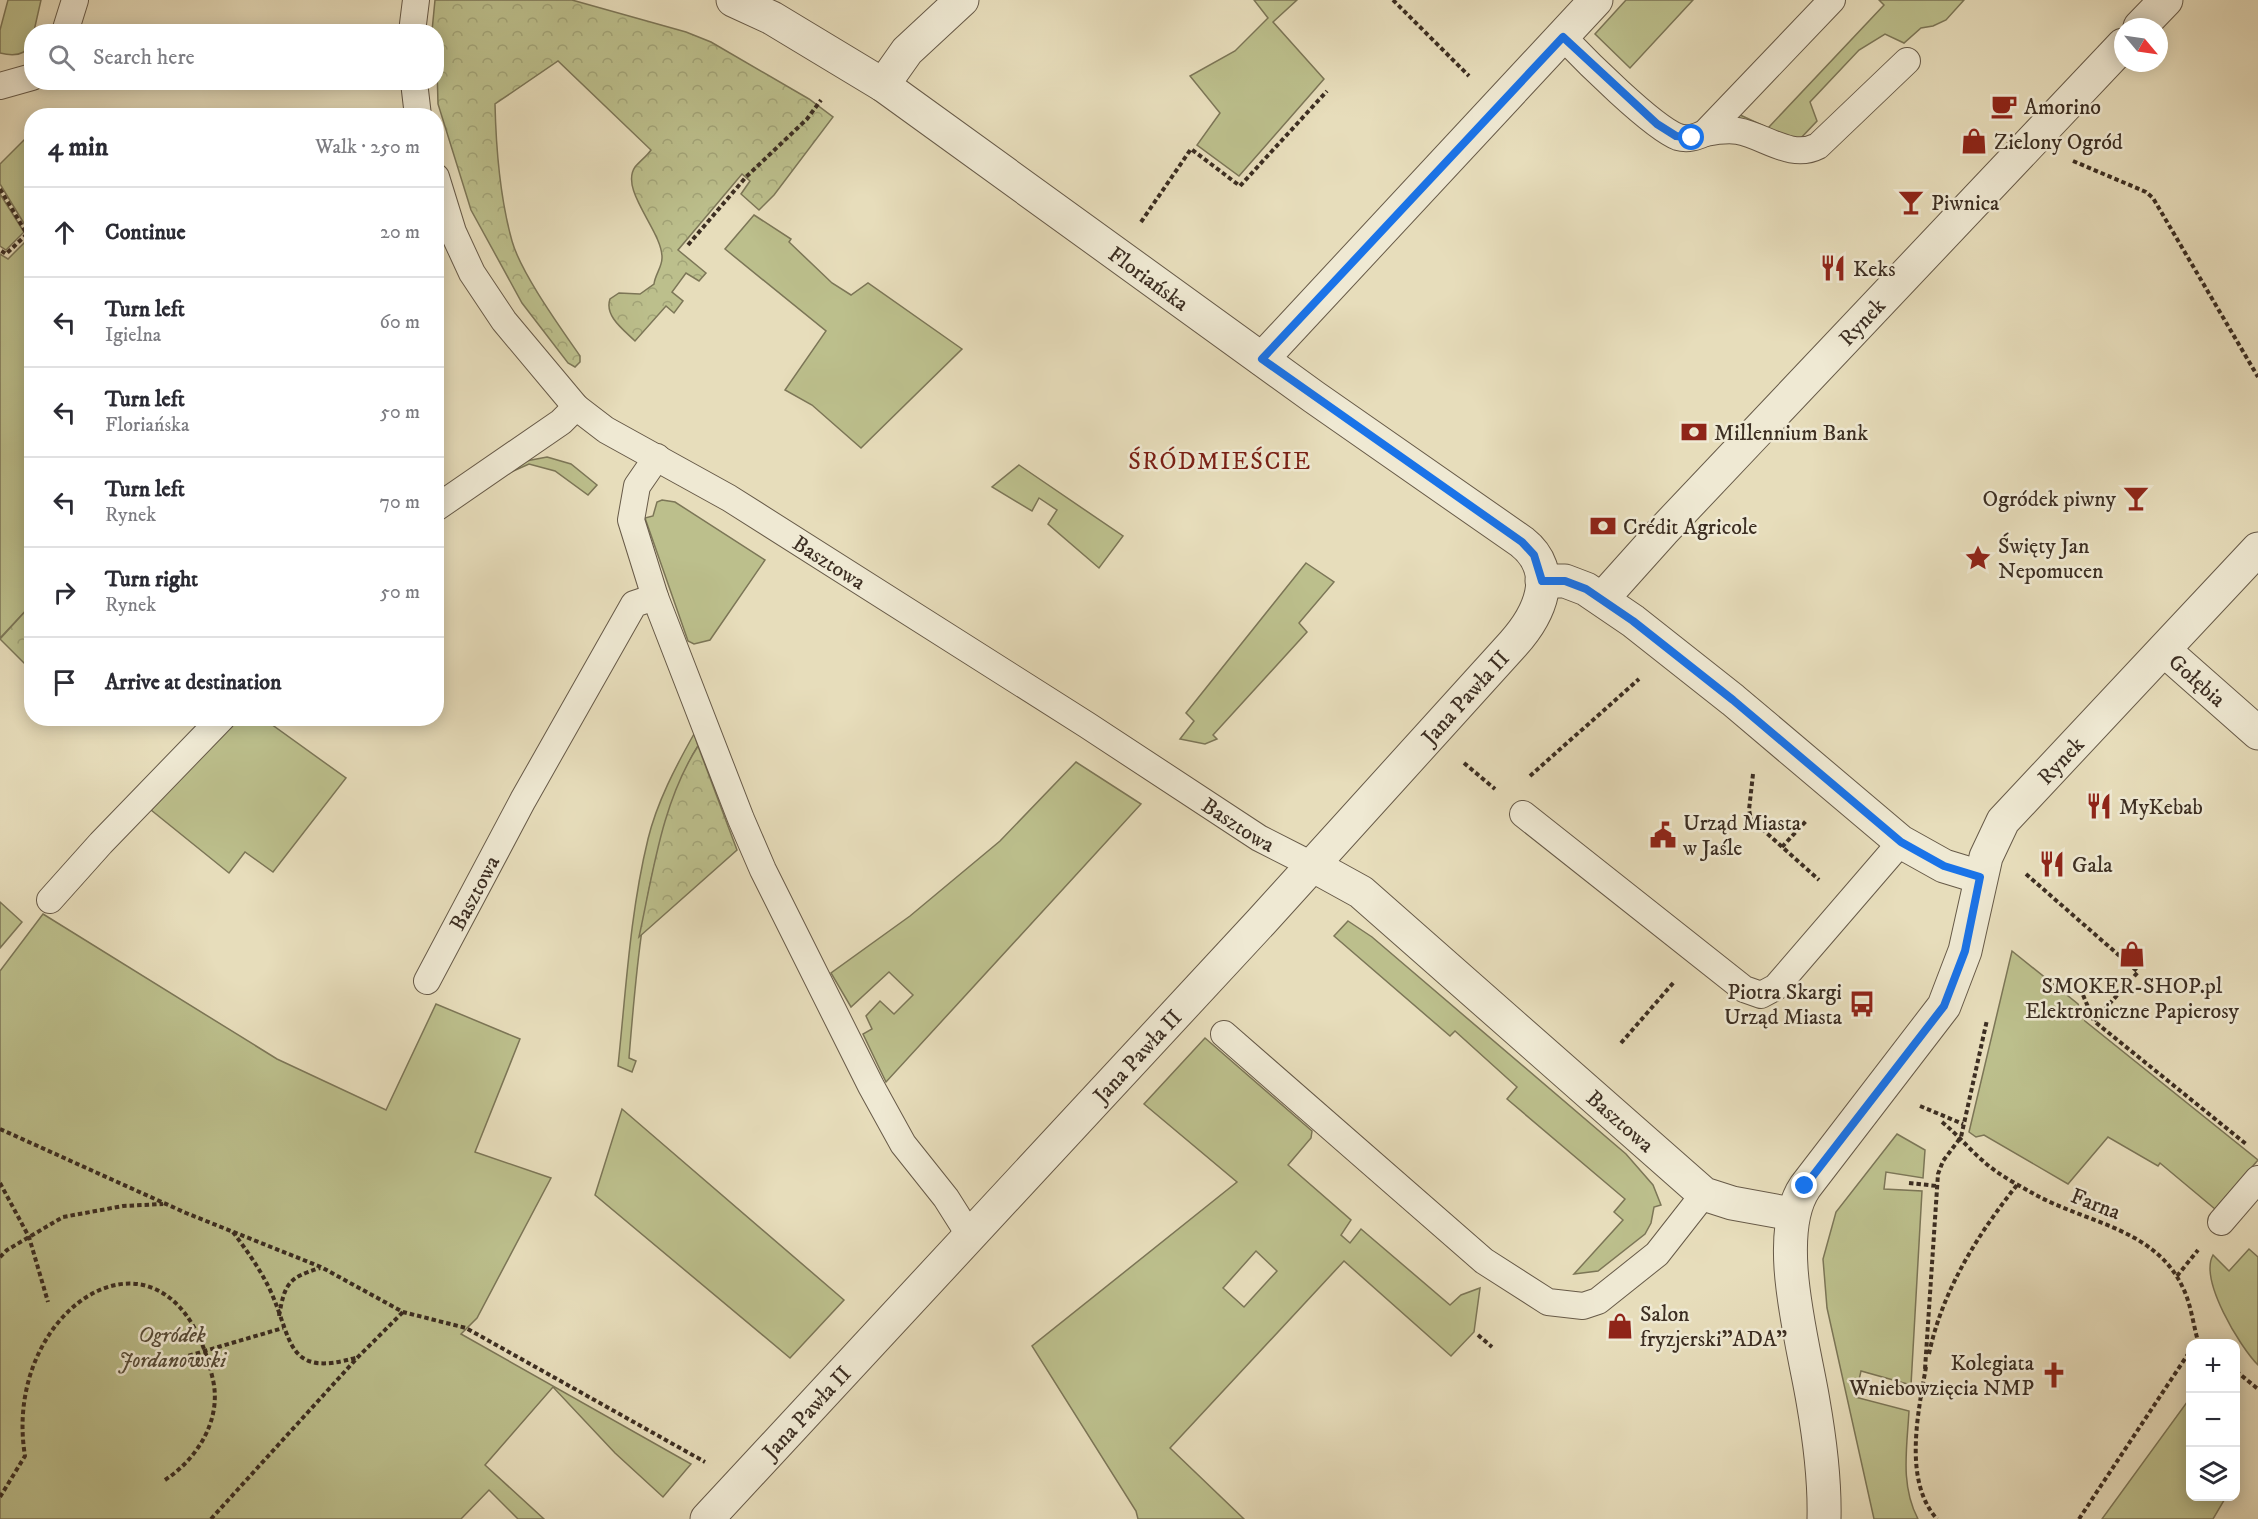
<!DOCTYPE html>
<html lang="en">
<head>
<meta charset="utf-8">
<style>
	:root { --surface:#fff; --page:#f2f2f3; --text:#2b2b33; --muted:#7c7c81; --line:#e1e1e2 }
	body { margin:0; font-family:"IM FELL DW Pica",serif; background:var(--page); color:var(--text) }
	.controls { position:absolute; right:18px; bottom:18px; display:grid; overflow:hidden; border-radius:12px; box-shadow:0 3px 15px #0003 }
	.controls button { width:54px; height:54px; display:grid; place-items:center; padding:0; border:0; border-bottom:2px solid var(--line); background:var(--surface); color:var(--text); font:30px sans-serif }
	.compass { position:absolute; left:2114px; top:18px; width:54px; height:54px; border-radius:50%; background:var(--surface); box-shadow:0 3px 15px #0003; rotate:119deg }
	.stop { position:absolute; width:18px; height:18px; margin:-14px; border:4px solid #1a73e8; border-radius:50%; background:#fff }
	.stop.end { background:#1a73e8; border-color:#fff; box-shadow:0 2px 6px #0008 }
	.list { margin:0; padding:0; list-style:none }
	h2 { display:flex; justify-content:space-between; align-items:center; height:78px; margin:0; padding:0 24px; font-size:26px }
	h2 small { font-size:20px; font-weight:400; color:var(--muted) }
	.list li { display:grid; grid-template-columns:39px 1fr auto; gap:18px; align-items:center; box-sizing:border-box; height:90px; padding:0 24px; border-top:2px solid var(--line) }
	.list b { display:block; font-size:22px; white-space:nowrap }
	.list p { margin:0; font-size:20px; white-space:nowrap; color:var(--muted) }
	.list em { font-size:20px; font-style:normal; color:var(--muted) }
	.icon { flex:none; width:33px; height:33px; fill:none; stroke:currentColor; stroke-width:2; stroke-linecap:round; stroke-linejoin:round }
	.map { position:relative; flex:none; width:2258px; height:1519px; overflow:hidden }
	.search { position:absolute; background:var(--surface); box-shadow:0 3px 15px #0003; left:24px; top:24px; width:420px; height:66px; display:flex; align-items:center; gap:15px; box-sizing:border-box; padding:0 21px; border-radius:24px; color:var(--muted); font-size:22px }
	.panel { position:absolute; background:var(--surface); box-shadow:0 3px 15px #0003; left:24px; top:108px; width:420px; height:618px; border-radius:24px }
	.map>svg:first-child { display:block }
	.green { fill:#bcbf8c; stroke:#7c7657; stroke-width:1.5; fill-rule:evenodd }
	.forest { fill:url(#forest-crowns); stroke:#7c7657; stroke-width:1.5 }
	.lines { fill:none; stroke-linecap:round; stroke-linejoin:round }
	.lane-casing { stroke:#675a48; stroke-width:28 }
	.street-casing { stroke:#675a48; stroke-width:35 }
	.path { stroke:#3c2e22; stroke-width:4; stroke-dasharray:4.5 3; stroke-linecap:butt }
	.lane { stroke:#efe9d3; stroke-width:26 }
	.street { stroke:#efe9d3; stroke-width:33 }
	.route { stroke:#1a73e8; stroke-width:8 }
	.labels { text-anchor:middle; stroke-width:5; stroke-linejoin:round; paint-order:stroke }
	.poi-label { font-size:22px; fill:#3c2e22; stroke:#efe9d3; text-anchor:start }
	.street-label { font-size:22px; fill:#3c2e22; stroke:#efe9d3 }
	.park-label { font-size:22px; font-style:italic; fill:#564b37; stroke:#efe9d3 }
	.neighbourhood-label { font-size:24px; letter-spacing:1.5px; fill:#7a1f14; stroke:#efe9d3 }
</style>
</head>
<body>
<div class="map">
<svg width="2258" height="1519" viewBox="0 0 2258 1519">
	<defs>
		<pattern id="forest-crowns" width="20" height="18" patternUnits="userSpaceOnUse" patternTransform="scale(1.5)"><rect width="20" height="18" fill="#bcbf8c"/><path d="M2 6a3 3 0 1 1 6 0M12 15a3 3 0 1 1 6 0" fill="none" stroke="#a2a478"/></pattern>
	</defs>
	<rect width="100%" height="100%" fill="#e7ddbb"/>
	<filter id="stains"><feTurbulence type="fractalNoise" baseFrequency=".00333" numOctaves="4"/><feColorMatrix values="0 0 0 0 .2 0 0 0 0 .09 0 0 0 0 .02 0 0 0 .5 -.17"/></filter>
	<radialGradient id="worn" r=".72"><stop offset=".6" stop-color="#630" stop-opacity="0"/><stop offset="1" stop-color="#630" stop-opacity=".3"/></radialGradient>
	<g class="green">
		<path d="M 8,0 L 41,0 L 34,31 L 32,32 C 32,53 19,58 0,53 L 0,30 Z"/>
		<path d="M 1254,0 L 1297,0 L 1273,22 L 1324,79 L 1239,176 L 1197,145 L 1220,113 L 1190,76 L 1235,51 L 1268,18 Z"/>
		<path d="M 1626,0 L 1693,0 L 1630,68 L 1595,34 Z"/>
		<path d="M 1879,0 L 1964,0 L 1946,20 L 1933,26 L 1921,28 L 1904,43 L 1885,34 L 1859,50 L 1810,102 L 1817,121 L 1798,141 L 1735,117 L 1738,114 L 1768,128 L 1884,5 Z"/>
		<path d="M 31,133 L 31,235 L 0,184 L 0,164 Z"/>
		<path d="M 0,194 L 24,232 L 6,250 L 0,246 Z"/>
		<path d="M 754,215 L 791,239 L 789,242 L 832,283 L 851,295 L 868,283 L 962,349 L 861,448 L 812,405 L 785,390 L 826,331 L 725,249 Z"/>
		<path d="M 31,236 L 31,325 L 27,330 L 32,334 L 31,605 L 0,638 L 0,254 L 8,259 Z"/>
		<path d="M 547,457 L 571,464 L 597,485 L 588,495 L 555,471 L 529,464 L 511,472 L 526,461 Z"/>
		<path d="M 1019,465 L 1123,536 L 1099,568 L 1048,524 L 1057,510 L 1039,498 L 1032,511 L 992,487 Z"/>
		<path d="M 662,500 L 675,502 L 765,560 L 710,640 L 694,644 L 688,641 L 645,518 L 653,516 L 657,502 Z"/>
		<path d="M 1306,563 L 1334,582 L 1299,623 L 1307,632 L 1213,735 L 1217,739 L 1205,744 L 1180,739 L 1194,721 L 1186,713 Z"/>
		<path d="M 237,719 L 264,719 L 346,778 L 273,872 L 245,852 L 229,873 L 151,810 Z"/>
		<path d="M 694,734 L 698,746 C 685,766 679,787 671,809 C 642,891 636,972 629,1058 L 636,1061 L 632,1072 L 618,1066 C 626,990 630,913 648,839 C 657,802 676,766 694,734 Z"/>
		<path d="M 1076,762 L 1141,804 L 886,1082 L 863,1034 L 872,1029 L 866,1016 L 880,1001 L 894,1014 L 913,995 L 889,972 L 851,1007 L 831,973 L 910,916 L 1000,841 Z"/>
		<path d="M 0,902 L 22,922 L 0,948 Z"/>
		<path d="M 43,914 L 277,1059 L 386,1110 L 436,1004 L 520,1039 L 475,1152 L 551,1178 L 477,1318 L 461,1334 L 691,1464 L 663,1497 L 615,1453 L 553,1387 L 485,1465 L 544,1519 L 518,1519 L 489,1490 L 461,1519 L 0,1519 L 0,971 Z"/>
		<path d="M 1348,921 L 1372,937 L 1626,1154 L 1653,1185 L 1661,1205 L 1654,1207 L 1651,1223 L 1645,1234 L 1598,1271 L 1574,1274 L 1623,1220 L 1614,1212 L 1625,1199 L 1507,1099 L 1517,1087 L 1455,1031 L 1450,1036 L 1334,936 Z"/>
		<path d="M 2012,951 L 2078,1004 L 2085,1021 L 2258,1160 L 2215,1209 L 2160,1163 L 2158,1166 L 2108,1137 L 2068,1184 L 1984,1135 L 1976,1137 L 1969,1132 Z"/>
		<path d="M 1205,1038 L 1312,1131 L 1311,1138 L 1288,1165 L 1351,1220 L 1341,1235 L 1350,1243 L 1361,1229 L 1450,1305 L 1461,1295 L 1480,1288 L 1474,1332 L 1451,1356 L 1344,1261 L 1170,1448 L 1244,1519 L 1138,1519 L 1136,1511 L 1032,1346 L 1237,1182 L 1144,1104 ZM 1256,1251 L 1277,1271 L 1244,1307 L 1223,1288 Z"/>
		<path d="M 622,1109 L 844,1300 L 790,1358 L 595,1195 Z"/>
		<path d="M 1897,1134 L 1925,1150 L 1923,1178 L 1886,1172 L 1884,1189 L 1922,1191 L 1911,1385 L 1861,1371 L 1855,1397 L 1909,1411 C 1907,1448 1900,1485 1918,1519 L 1874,1519 L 1827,1308 L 1823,1259 L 1836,1212 Z"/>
		<path d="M 2249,1249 L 2258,1257 L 2258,1365 C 2240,1347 2199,1280 2213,1255 L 2229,1271 Z"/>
		<path d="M 2190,1398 L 2190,1496 L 2226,1497 L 2213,1519 L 2102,1519 Z"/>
	</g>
	<g class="forest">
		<path d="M 435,0 L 572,0 L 686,32 L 711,42 L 809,99 L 833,117 L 774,195 L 759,210 L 741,194 L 750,181 L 742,174 L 678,250 L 706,273 L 699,281 L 686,273 L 672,292 L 683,301 L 674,313 L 666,306 L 635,341 C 624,330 604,316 610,299 L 619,293 L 640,294 L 654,284 C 655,275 662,267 662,258 C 663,232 619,190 635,167 C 640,161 647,156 651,150 L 558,61 L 495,104 C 496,149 500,198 512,241 C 521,273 560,327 580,356 L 580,362 L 575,367 L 568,363 L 522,303 L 471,210 L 438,104 L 436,32 L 432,31 Z"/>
		<path d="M 31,605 L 31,670 L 0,639 Z"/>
		<path d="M 698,746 L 737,850 L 639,937 C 653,873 662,802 698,746 Z"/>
	</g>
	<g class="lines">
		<g class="lane-casing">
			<g id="lane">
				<path d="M 65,32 L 75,0"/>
				<path d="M 412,32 L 416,0"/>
				<path d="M 1563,37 C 1585,60 1652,127 1678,137 C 1688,140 1696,137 1705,133 L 1832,0"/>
				<path d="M 414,82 L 418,116"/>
				<path d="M 0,86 L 32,77"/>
				<path d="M 1705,133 C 1716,131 1727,129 1738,131 C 1765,136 1791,160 1818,146 L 1907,61"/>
				<path id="s1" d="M 436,177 L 453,232 L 472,273 L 504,321 L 576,407 L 606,430 L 729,498 L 1087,725 L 1259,838 L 1312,865"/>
				<path d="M 657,457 L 637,486 L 631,520 L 655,597 L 741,819 L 763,870 L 871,1086 L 903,1144 L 946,1198 L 970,1236"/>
				<path d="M 436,508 L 561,422 L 576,407"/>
				<path d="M 1523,814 L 1744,989 L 1761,995 L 1776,987 L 1901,842"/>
				<path d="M 50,900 L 101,843 L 222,718"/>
				<path id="s2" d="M 427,981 L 523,800 L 634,604 L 655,597"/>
				<path d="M 1224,1034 L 1484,1261 L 1548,1302 L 1583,1306 L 1598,1301 L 1657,1254 L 1704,1194"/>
				<path d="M 2221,1222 L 2258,1179"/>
			</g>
		</g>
		<g class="street-casing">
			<g id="street">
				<path d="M 2140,27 L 2166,0"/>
				<path d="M 883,85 L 907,51 L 962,0"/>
				<path d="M 1262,359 L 1596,0"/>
				<path d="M 1542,581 L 1565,581 L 1586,589 L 1633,621 L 1733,700 L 1901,842 L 1944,866 L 1980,877"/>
				<path id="s3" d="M 1602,599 L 1663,531 L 2123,45"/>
				<path id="s4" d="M 2164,650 L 2258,733"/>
				<path id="s5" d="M 1312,865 L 1361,892 L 1704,1194 L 1732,1203 L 1792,1214"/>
				<path id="s6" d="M 707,1519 L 1261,922 L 1513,644 C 1539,615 1560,572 1522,542 L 1314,397 L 883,85 L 772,18 L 733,0"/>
				<path id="s7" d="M 1824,1519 C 1825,1479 1820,1441 1813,1401 C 1804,1345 1772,1236 1805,1187 L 1944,1006 L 1965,951 L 1986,857 L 2003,821 L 2258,549"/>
			</g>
		</g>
		<g class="path">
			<path d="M 1393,0 L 1469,76"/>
			<path d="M 2073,161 L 2146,192 L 2153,198 L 2258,377"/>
			<path d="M 0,189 L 27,234 L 6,254 L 0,250"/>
			<path d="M 1141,222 L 1191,149 L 1240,186 L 1327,91"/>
			<path d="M 688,245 L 746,177 L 807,119 L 821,100"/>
			<path d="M 1464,763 L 1495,789"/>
			<path d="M 1753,774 L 1749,810 L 1751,819 L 1819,880"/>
			<path d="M 1530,776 L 1639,679"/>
			<path d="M 1782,847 L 1807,820"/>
			<path d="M 2026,874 L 2138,972 L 2094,1021 L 2246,1144"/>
			<path d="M 2083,995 L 2094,1021"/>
			<path d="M 1621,1043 L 1674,982"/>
			<path d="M 1920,1106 L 1963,1124"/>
			<path d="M 1942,1122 C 1957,1134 1968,1148 1982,1160 C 1997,1174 2018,1185 2036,1195 C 2087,1223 2156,1229 2183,1288 C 2191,1304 2193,1324 2198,1341 L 2201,1344"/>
			<path d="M 0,1129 L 186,1213 L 321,1267 L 403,1312 L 466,1328 L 705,1462"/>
			<path d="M 0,1183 L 29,1237 L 48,1302"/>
			<path d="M 1909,1183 L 1937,1186"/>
			<path d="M 233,1232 C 247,1251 261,1270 271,1292 C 293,1341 286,1379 358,1357"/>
			<path d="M 0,1257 L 7,1250 L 63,1217 L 123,1206 L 163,1204"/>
			<path d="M 2177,1276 L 2198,1250"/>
			<path d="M 279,1316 C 285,1283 288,1278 320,1268"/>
			<path d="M 1478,1335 L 1492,1347"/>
			<path d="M 1929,1354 C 1942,1291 1978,1234 2017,1185"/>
			<path d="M 167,1362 L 283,1328"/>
			<path d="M 1926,1367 C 1918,1413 1903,1481 1937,1519"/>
			<path d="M 1925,1369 L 1938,1174 L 1943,1161 L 1961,1137 L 1987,1020"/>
			<path d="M 2236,1371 L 2258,1389"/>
			<path d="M 0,1497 L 25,1456 C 0,1304 173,1197 213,1380 C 222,1420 197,1459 165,1480"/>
			<path d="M 211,1519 L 358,1357 L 403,1312"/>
			<path d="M 2079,1519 L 2190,1351"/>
		</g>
		<use href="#lane" class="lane"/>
		<use href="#street" class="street"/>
	</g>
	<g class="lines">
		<path class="route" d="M 1692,138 L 1676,136 L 1657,124 L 1563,37 L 1262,359 L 1522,542 L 1534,555 L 1542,581 L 1565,581 L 1586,589 L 1633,621 L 1733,700 L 1901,842 L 1944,866 L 1980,877 L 1965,951 L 1944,1006 L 1805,1186"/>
	</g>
	<defs>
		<g id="cafe-bare" transform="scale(2.07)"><path d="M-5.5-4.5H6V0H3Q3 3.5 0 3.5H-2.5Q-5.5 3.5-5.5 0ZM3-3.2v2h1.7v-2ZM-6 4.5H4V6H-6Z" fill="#8f2418" stroke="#efe9d3" stroke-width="2.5" paint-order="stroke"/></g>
		<g id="shop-bare" transform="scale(2.07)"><path d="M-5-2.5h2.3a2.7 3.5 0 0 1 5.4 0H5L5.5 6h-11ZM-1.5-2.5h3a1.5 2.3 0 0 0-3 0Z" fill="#8f2418" stroke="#efe9d3" stroke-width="2.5" paint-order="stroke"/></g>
		<g id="bar-bare" transform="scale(2.07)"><path d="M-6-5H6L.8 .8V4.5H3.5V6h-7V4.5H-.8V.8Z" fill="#8f2418" stroke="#efe9d3" stroke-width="2.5" paint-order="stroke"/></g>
		<g id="restaurant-bare" transform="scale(2.07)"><path d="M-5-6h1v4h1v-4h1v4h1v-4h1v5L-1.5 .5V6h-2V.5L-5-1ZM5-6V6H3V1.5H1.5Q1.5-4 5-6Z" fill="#8f2418" stroke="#efe9d3" stroke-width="2.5" paint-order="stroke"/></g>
		<g id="bank-bare" transform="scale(2.07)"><path d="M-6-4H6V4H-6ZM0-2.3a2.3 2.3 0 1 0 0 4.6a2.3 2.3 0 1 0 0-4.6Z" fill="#8f2418" stroke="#efe9d3" stroke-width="2.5" paint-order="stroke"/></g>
		<g id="sight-bare" transform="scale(2.07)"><path d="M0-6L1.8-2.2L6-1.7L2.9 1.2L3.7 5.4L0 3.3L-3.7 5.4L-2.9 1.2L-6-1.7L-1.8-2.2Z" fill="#8f2418" stroke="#efe9d3" stroke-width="2.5" paint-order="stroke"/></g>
		<g id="civic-bare" transform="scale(2.07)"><path d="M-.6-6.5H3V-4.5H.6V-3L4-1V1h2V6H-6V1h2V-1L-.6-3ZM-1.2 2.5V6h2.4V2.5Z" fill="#8f2418" stroke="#efe9d3" stroke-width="2.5" paint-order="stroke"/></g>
		<g id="bus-bare" transform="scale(2.07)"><path d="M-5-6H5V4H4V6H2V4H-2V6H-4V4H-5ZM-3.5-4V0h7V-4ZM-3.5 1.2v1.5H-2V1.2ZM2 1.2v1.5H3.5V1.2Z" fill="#8f2418" stroke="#efe9d3" stroke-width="2.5" paint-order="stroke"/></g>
		<g id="church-bare" transform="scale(2.07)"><path d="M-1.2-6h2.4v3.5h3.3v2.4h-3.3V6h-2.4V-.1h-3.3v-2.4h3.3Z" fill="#8f2418" stroke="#efe9d3" stroke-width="2.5" paint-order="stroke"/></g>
	</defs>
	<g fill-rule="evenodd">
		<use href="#cafe-bare" x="2004" y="106"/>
		<use href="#shop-bare" x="1974" y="141"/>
		<use href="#bar-bare" x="1911" y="202"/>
		<use href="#restaurant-bare" x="1833" y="268"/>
		<use href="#bank-bare" x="1694" y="432"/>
		<use href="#bar-bare" x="2136" y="498"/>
		<use href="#bank-bare" x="1603" y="526"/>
		<use href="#sight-bare" x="1978" y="558"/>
		<use href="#restaurant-bare" x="2099" y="806"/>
		<use href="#civic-bare" x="1663" y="835"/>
		<use href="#restaurant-bare" x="2052" y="864"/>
		<use href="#shop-bare" x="2132" y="954"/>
		<use href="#bus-bare" x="1862" y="1004"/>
		<use href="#shop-bare" x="1620" y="1326"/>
		<use href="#church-bare" x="2054" y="1375"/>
	</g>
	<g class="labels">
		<g class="poi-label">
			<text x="2024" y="114">Amorino</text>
			<text x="1994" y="149">Zielony Ogród</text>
			<text x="1931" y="210">Piwnica</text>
			<text x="1853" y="276">Keks</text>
			<text x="1714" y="440">Millennium Bank</text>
			<text x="2116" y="506" text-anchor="end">Ogródek piwny</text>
			<text x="1623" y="534">Crédit Agricole</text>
			<text x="1998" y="553">Święty Jan<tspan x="1998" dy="25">Nepomucen</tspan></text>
			<text x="2119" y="814">MyKebab</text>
			<text x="1683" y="830">Urząd Miasta<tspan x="1683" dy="25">w Jaśle</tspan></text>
			<text x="2072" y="872">Gala</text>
			<text x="2132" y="993" text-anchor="middle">SMOKER-SHOP.pl<tspan x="2132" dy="25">Elektroniczne Papierosy</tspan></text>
			<text x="1842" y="999" text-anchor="end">Piotra Skargi<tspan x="1842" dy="25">Urząd Miasta</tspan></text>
			<text x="1640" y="1321">Salon<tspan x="1640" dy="25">fryzjerski"ADA"</tspan></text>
			<text x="2034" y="1370" text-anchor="end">Kolegiata<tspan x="2034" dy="25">Wniebowzięcia NMP</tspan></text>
		</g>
		<g class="street-label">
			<text transform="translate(1149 278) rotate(36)" y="8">Floriańska</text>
			<text dy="8" stroke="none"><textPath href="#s3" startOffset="380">Rynek</textPath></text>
			<text dy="8" stroke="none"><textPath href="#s1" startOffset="570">Basztowa</textPath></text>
			<text dy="8" stroke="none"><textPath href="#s4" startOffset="45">Gołębia</textPath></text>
			<text dy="8" stroke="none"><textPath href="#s6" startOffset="1118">Jana Pawła II</textPath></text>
			<text dy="8" stroke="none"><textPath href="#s7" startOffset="844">Rynek</textPath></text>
			<text dy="8" stroke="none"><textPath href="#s1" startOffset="1056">Basztowa</textPath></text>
			<text dy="8" stroke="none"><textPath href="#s2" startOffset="100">Basztowa</textPath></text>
			<text dy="8" stroke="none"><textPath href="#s6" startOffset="632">Jana Pawła II</textPath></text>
			<text dy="8" stroke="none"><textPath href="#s5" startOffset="402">Basztowa</textPath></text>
			<text transform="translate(2096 1203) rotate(21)" y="8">Farna</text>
			<text dy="8" stroke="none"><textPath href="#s6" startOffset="146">Jana Pawła II</textPath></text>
		</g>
		<g class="park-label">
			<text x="172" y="1342">Ogródek<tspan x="172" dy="25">Jordanowski</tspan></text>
		</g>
		<g class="neighbourhood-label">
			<text x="1220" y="469">ŚRÓDMIEŚCIE</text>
		</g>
	</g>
	<rect width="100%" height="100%" filter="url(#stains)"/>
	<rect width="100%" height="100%" fill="url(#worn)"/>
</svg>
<div class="controls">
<button>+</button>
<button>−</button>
<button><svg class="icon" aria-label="layers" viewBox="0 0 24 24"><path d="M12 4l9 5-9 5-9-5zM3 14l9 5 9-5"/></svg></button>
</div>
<svg class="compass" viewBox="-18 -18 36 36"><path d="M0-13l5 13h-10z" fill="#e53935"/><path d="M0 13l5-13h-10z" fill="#7c7c81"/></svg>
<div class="stop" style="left:1692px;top:138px"></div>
<div class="stop end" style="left:1805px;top:1186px"></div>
<div class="search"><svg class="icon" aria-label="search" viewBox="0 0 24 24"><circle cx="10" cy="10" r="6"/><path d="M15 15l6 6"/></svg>Search here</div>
<section class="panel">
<h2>4 min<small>Walk · 250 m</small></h2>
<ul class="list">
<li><svg class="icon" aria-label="ahead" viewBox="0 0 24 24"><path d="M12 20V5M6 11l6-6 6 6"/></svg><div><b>Continue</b></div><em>20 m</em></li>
<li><svg class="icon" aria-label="left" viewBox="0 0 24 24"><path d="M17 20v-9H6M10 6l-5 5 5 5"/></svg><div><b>Turn left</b><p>Igielna</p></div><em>60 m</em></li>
<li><svg class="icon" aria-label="left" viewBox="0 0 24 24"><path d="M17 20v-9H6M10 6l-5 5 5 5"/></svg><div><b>Turn left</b><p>Floriańska</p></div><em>50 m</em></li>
<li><svg class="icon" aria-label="left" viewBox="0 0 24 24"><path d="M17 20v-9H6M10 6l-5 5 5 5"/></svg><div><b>Turn left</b><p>Rynek</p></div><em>70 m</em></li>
<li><svg class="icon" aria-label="right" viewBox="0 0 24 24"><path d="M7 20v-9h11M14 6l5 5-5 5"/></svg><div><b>Turn right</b><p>Rynek</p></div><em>50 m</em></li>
<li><svg class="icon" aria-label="arrive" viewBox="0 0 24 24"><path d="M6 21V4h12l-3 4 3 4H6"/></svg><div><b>Arrive at destination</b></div></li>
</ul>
</section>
</div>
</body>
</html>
